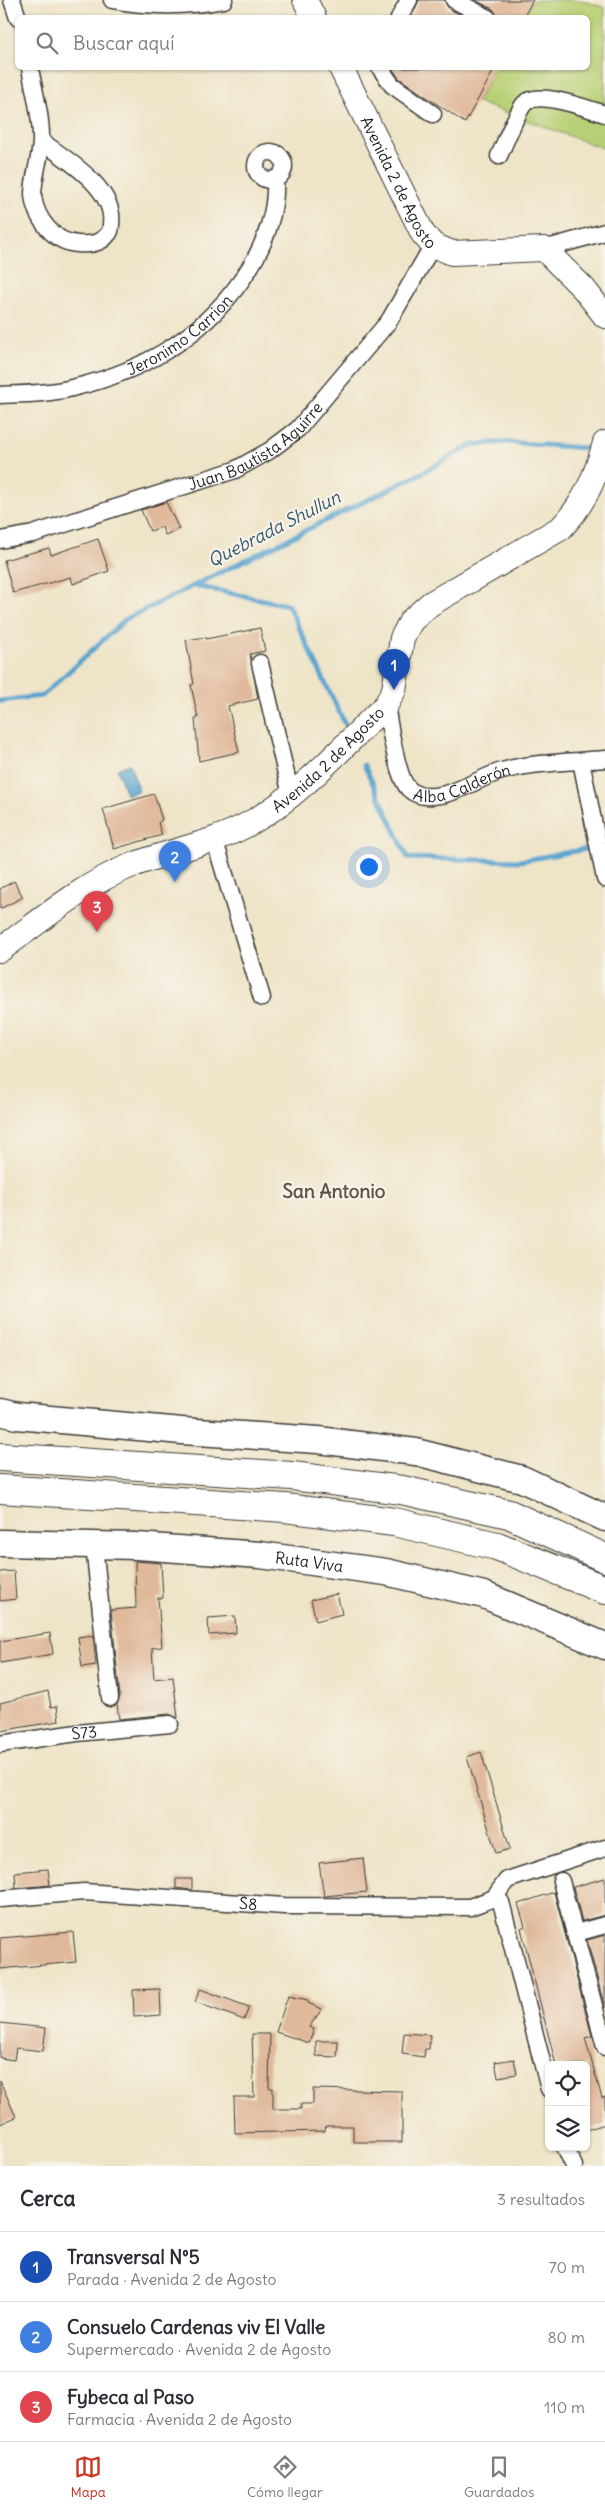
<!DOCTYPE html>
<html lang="es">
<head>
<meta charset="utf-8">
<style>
	:root { --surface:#fff; --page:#f2f2f3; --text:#2b2b33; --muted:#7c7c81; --line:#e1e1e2; --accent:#c8321e }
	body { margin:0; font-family:Delius,sans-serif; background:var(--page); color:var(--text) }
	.controls { position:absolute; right:15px; bottom:15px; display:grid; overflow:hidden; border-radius:8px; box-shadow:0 1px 4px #0004 }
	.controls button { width:45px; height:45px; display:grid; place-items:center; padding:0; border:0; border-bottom:1px solid var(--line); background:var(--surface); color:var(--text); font:25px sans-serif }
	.you { position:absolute; left:368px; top:866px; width:18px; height:18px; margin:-12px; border:4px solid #fff; border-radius:50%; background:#1a73e8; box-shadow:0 0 0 8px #1a73e833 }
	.badge { display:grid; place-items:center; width:32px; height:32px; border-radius:50%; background:var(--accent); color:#fff; font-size:16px; font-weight:700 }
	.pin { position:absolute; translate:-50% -41px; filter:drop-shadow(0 1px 2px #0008) }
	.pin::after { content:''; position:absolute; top:26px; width:18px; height:15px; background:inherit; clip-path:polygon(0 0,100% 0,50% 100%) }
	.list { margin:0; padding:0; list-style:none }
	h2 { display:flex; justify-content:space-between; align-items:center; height:65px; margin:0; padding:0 20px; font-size:21px }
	h2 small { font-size:16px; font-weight:400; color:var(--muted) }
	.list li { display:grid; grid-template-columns:32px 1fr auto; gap:15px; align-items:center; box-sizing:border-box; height:70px; padding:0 20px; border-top:1px solid var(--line) }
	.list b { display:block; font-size:19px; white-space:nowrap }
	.list p { margin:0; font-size:16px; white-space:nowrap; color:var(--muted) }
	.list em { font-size:16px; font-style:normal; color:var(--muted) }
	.icon { flex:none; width:28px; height:28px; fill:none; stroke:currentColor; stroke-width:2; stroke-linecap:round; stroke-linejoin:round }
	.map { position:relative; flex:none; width:605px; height:2166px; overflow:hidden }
	.search { position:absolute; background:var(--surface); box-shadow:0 1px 4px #0004; left:15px; right:15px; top:15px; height:55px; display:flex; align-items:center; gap:12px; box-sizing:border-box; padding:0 18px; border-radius:8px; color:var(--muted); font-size:19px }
	.sheet { height:275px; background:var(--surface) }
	nav { display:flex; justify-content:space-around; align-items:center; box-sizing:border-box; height:70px; border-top:1px solid var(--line); background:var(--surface); font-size:14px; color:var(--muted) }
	nav a { display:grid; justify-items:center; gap:2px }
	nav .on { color:var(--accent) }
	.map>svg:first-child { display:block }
	.green { fill:#b8d074; stroke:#6a7648 }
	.water { fill:#57a3cf; stroke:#3a6076 }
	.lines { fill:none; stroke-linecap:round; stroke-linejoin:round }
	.stream { stroke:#57a3cf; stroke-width:5 }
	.building { fill:#e0b99b }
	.street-casing { stroke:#3c3a36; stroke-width:19 }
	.secondary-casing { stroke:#3c3a36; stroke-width:26 }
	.primary-casing { stroke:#3c3a36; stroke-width:29 }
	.highway-casing { stroke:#3c3a36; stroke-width:30 }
	.street { stroke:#fff; stroke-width:16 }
	.secondary { stroke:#fff; stroke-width:24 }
	.primary { stroke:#fff; stroke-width:26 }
	.highway { stroke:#fff; stroke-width:28 }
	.labels { text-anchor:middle; stroke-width:4.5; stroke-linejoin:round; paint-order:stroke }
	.street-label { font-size:16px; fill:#1c1c1c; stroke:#f7f3e8 }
	.water-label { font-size:18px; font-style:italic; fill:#37596d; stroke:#f7f3e8 }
	.quarter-label { font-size:19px; font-weight:bold; fill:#615348; stroke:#f7f3e8 }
</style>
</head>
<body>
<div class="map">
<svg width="605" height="2166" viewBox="0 0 605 2166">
	<rect width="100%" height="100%" fill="#f7f3e8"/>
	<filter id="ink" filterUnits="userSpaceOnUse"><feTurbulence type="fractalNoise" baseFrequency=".02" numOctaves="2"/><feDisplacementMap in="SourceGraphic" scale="10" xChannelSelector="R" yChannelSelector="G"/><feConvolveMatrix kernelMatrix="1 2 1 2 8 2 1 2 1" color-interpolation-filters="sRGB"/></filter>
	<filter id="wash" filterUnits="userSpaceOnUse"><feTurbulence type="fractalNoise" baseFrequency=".0096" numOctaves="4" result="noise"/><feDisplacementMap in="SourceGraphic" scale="20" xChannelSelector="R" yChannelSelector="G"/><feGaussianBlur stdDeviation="1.12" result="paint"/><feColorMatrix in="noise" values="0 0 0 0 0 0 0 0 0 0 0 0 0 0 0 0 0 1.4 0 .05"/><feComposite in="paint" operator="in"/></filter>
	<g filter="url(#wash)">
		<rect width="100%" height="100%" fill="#eee4c7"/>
		<path class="green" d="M 533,0 L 582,0 L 605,8 L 605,149 L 477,102 L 495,68 L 588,68 L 588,18 L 523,17 Z"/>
		<path class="water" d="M 130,764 L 139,791 L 126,795 L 117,769 Z"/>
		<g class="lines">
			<g class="stream">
				<path d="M 195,586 L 288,605 L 345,724"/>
				<path d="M 0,701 L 42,696 L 126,619 L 418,475 L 472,445 L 505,442 L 585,448"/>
				<path d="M 364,765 L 408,858 L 520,861 L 597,847"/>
			</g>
		</g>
		<g id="blocks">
			<g class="building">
				<path d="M 419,0 L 444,0 L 449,9 L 466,18 L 411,18 Z"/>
				<path d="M 475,0 L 533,0 L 523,18 L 498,18 L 493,9 Z"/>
				<path d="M 392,68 L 495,68 L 465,123 L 399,78 Z"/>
				<path d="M 166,502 L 179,529 L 165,535 L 162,527 L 150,531 L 141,510 Z"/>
				<path d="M 98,539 L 109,571 L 73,584 L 71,577 L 13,593 L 4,560 L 49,548 L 51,555 Z"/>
				<path d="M 260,628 L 265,651 L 250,654 L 258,699 L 228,706 L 239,752 L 199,761 L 195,719 L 198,718 L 191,685 L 194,684 L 186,640 L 206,637 L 206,639 Z"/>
				<path d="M 154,794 L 162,820 L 158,823 L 162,835 L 114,849 L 103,809 Z"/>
				<path d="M 14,881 L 23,897 L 0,909 L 0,889 Z"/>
				<path d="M 135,1561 L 161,1563 L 163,1598 L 158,1598 L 162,1647 L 152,1648 L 154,1679 L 173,1677 L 178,1718 L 169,1714 L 119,1719 L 117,1704 L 120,1697 L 111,1610 L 136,1608 Z"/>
				<path d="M 14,1571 L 16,1599 L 0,1601 L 0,1572 Z"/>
				<path d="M 337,1594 L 342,1614 L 316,1621 L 311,1600 Z"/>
				<path d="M 235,1616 L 236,1633 L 209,1635 L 208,1618 Z"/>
				<path d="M 50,1633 L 53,1654 L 0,1663 L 0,1641 Z"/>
				<path d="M 93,1635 L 96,1665 L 82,1667 L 78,1637 Z"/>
				<path d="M 48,1691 L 51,1707 L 57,1706 L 59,1721 L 0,1731 L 0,1703 Z"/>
				<path d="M 481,1752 L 510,1849 L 496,1853 L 467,1757 Z"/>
				<path d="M 363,1858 L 367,1892 L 324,1896 L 319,1863 Z"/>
				<path d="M 48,1869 L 50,1885 L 16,1888 L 15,1872 Z"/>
				<path d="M 605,1878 L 605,1915 L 582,1921 L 573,1887 Z"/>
				<path d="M 176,1879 L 192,1879 L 192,1890 L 176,1888 Z"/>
				<path d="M 554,1892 L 592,2036 L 585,2038 L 602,2098 L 605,2097 L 605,2124 L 586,2130 L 586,2065 L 556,2065 L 521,1928 L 525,1926 L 518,1904 Z"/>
				<path d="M 73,1932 L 76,1962 L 0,1969 L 0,1938 Z"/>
				<path d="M 605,1935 L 605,2008 L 587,1940 Z"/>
				<path d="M 160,1989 L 161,2015 L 134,2017 L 133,1990 Z"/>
				<path d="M 200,1989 L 249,2007 L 244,2020 L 195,2002 Z"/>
				<path d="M 288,1996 L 308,2000 L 308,2003 L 322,2009 L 309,2027 L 314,2029 L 309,2043 L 276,2032 Z"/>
				<path d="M 0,2023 L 46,2028 L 43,2051 L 16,2048 L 14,2060 L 0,2058 Z"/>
				<path d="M 404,2033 L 430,2035 L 429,2049 L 425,2049 L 424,2057 L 402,2054 Z"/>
				<path d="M 252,2034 L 270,2034 L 269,2088 L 273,2088 L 273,2109 L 301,2109 L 301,2104 L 313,2104 L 313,2089 L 402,2091 L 402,2142 L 353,2142 L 353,2126 L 326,2126 L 325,2131 L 235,2133 L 234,2097 L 254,2097 Z"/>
				<path d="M 316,2041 L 338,2041 L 337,2057 L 316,2056 Z"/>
				<path d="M 514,2059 L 517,2074 L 498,2077 L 495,2062 Z"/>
				<path d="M 0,2081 L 16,2117 L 0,2124 Z"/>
			</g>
		</g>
	</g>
	<g filter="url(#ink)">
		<use href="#blocks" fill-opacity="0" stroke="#3c3a36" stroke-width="1"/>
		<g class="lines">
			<g class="street-casing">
				<g id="street">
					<path d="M 12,0 L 18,18"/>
					<path d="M 112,0 C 149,7 187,7 224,0"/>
					<path d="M 454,0 L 488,18"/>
					<path d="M 399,18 L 409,0"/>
					<path d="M 30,68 C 34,91 42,118 41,142 C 40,160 33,178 33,195 C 35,218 54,243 78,244 C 89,245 101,244 108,234 C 111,232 111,227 111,224 C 116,189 66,159 41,141"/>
					<path d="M 380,68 L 392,85 L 433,114"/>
					<circle cx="270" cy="166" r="14"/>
					<path d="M 499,156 C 505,143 516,114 524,104 C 537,89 588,109 605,114"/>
					<path d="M 544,249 L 605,232"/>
					<path id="s1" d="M 0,395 C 23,394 49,394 72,388 C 145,371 208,334 249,269 C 265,244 277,210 275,180"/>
					<path id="s2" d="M 0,540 L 33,534 L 235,470 L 269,451 L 298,429 L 389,321 L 433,245"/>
					<path d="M 260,663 L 291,795"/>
					<path id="s3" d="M 386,705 C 389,722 397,779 409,789 C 413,793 420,796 426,796 C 452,798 478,778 502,771 C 535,762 571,762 605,759"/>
					<path d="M 581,761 L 605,879"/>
					<path d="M 214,838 L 262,998"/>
					<path d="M 94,1545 L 110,1698"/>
					<path id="s4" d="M 0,1744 L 77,1733 L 170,1724"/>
					<path d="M 561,1881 L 605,2047"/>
					<path d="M 494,1898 L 501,1902 L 549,2089"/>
					<path id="s5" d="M 0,1899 L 84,1892 L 284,1906 L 470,1907 L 494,1898 L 507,1880 L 605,1848"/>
					<path d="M 576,1933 L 605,1925"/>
					<path d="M 565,2147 L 574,2166"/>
				</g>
			</g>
			<g class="secondary-casing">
				<g id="secondary">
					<path d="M 305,0 L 314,18"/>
					<path id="s6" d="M 341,68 L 423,234 L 433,245 L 452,253 L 544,249 L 584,289 L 605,316"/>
					<path id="s7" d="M 0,950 C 42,920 82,885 130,866 C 170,850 214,844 252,822 C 301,795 345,744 386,705 L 394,690 L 402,638 L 411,621 L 430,604 L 561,528 C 585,503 596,476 605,443"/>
				</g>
			</g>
			<g class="primary-casing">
				<g id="primary">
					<path d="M 0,1412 L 17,1416 L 182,1431 L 318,1440 L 416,1452 L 522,1479 L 605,1518"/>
					<path id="s8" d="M 0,1543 L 137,1546 L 260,1555 L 386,1572 L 484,1595 L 605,1646"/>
				</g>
			</g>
			<g class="highway-casing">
				<g id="highway">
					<path d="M 0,1457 L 292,1476 L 402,1490 L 509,1514 L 605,1558"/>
					<path d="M 0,1489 L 285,1508 L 394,1522 L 497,1546 L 605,1590"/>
				</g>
			</g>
			<use href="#street" class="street"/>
			<use href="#secondary" class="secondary"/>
			<use href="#primary" class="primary"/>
			<use href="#highway" class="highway"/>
		</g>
	</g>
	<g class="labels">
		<g class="street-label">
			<text dy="6" stroke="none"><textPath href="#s6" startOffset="128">Avenida 2 de Agosto</textPath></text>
			<text dy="6" stroke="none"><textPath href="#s1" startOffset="194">Jeronimo Carrion</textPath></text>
			<text dy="6" stroke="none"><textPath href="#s2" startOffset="275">Juan Bautista Aguirre</textPath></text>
			<text dy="6" stroke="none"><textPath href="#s7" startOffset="384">Avenida 2 de Agosto</textPath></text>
			<text dy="6" stroke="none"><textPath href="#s3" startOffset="145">Alba Calderón</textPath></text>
			<text dy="6" stroke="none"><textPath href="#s8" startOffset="310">Ruta Viva</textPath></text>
			<text dy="6" stroke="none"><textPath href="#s4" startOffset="85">S73</textPath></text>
			<text dy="6" stroke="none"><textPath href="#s5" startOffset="249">S8</textPath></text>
		</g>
		<g class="water-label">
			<text transform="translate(274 529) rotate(-27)" y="6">Quebrada Shullun</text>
		</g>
		<g class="quarter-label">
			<text x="334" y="1198">San Antonio</text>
		</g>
	</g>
</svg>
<div class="controls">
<button><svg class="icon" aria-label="locate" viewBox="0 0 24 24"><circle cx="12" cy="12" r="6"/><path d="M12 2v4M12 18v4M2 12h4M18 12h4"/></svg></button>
<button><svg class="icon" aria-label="layers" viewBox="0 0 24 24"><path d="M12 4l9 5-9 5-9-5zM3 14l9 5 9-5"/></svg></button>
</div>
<div class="you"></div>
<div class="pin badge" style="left:394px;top:690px;background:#1a4fb4">1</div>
<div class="pin badge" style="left:175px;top:882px;background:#3f7fe0">2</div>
<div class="pin badge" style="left:97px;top:932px;background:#e0444e">3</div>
<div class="search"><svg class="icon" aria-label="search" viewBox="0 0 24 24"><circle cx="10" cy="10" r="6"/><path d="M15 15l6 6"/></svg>Buscar aquí</div>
</div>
<section class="sheet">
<h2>Cerca<small>3 resultados</small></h2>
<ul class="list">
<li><span class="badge" style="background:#1a4fb4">1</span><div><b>Transversal N°5</b><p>Parada · Avenida 2 de Agosto</p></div><em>70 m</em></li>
<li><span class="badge" style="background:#3f7fe0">2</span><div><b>Consuelo Cardenas viv El Valle</b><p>Supermercado · Avenida 2 de Agosto</p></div><em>80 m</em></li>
<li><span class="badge" style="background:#e0444e">3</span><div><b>Fybeca al Paso</b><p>Farmacia · Avenida 2 de Agosto</p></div><em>110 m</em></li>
</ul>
</section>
<nav>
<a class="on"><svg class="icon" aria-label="map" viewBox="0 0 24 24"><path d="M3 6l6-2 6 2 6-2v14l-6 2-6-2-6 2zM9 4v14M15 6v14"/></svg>Mapa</a>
<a><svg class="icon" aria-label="directions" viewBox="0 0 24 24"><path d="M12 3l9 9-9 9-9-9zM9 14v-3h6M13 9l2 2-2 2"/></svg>Cómo llegar</a>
<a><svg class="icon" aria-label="saved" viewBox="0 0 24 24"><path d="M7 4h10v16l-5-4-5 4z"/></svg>Guardados</a>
</nav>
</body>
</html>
